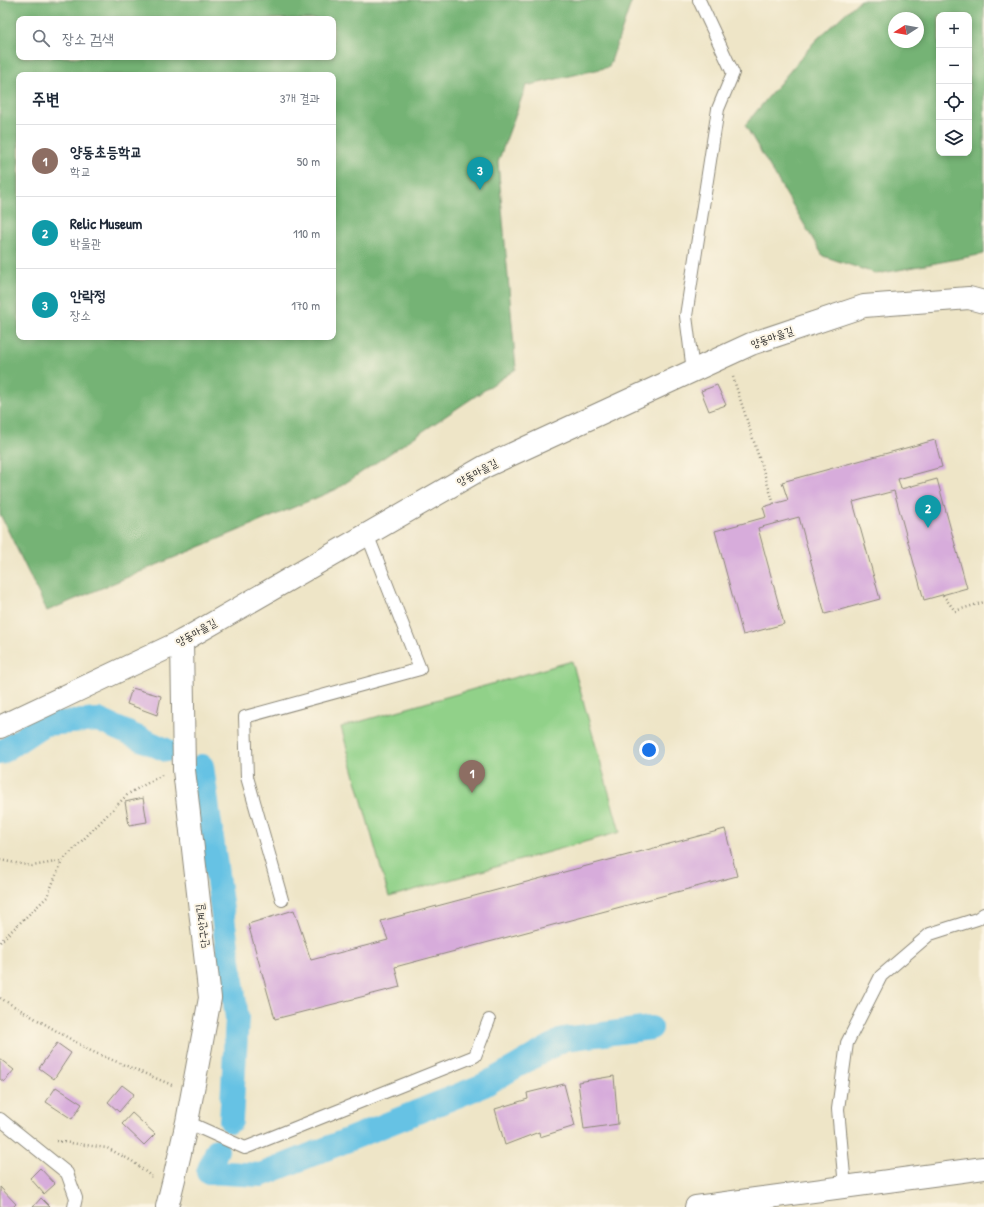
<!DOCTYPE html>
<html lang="ko">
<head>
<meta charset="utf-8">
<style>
	:root { --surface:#fff; --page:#f6f6f7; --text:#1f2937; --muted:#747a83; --line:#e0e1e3; --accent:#2563eb }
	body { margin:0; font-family:"Patrick Hand","Poor Story",sans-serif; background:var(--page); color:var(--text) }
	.controls { position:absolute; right:12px; top:12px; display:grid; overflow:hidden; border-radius:8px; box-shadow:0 2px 6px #0003 }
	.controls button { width:36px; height:36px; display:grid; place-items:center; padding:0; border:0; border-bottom:1px solid var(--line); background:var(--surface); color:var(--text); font:20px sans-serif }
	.compass { position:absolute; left:888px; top:12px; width:36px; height:36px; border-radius:50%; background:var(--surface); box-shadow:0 2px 6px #0003; rotate:259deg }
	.you { position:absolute; left:649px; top:750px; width:14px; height:14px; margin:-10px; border:3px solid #fff; border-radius:50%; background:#1a73e8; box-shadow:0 0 0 6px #1a73e833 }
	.badge { display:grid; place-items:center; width:26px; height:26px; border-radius:50%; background:var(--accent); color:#fff; font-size:13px; font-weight:700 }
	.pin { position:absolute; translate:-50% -33px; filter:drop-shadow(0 1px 2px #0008) }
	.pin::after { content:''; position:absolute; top:21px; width:14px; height:12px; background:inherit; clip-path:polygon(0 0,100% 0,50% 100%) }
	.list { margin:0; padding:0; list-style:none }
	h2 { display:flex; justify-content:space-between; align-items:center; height:52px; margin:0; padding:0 16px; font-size:17px }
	h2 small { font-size:13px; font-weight:400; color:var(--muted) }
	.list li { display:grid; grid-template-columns:26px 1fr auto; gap:12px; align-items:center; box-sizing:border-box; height:72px; padding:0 16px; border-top:1px solid var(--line) }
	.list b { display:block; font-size:15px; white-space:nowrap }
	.list p { margin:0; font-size:13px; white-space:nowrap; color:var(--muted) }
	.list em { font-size:13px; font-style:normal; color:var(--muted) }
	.icon { flex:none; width:22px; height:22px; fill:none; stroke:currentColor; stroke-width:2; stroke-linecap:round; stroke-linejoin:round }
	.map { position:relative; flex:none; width:984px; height:1207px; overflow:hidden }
	.search { position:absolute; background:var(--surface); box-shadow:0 2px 6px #0003; left:16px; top:16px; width:320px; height:44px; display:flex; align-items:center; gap:10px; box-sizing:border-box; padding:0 14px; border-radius:8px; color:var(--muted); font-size:15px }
	.panel { position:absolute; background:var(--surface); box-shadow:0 2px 6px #0003; left:16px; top:72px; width:320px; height:268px; border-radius:8px }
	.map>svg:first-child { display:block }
	.green { fill:#91d189; stroke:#5e7e5a }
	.forest { fill:#74b375; stroke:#506f50; fill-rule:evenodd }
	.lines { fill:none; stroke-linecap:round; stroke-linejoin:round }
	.canal { stroke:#66c2e4; stroke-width:24 }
	.building { fill:#d7acdb }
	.service-casing { stroke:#8c8879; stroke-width:14 }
	.minor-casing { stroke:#8c8879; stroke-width:24 }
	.tertiary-casing { stroke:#8c8879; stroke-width:24 }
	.path { stroke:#8c8879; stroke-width:2.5; stroke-dasharray:1 3; stroke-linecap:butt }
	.service { stroke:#fff; stroke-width:12 }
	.minor { stroke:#fff; stroke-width:22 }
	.tertiary { stroke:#fff; stroke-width:22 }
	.labels { text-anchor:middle; stroke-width:4; stroke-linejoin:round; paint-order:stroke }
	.street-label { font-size:11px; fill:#2b2b2b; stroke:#fcf5e5 }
</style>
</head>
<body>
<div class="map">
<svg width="984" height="1207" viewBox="0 0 984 1207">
	<rect width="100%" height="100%" fill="#fcf5e5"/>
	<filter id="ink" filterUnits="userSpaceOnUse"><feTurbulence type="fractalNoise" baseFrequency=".025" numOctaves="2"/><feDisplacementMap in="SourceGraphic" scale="8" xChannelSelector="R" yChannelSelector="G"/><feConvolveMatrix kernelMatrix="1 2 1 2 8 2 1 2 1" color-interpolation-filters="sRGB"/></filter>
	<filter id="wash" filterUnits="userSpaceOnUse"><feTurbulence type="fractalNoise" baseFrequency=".012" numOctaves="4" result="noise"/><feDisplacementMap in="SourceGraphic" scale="16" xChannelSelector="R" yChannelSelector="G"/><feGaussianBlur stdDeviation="0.9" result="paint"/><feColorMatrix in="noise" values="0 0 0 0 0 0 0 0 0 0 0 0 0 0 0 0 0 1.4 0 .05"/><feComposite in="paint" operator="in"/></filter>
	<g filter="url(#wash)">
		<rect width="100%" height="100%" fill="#eee5c7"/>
		<path class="green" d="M 572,661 L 620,832 L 389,897 L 341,727 Z"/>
		<g class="forest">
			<path d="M 0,0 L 632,0 L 609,67 L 526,86 L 498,162 L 516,369 L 335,490 L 47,611 L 0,514 ZM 19,19 L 333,19 L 333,57 L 19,57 ZM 19,75 L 333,75 L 333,337 L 19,337 Z"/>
			<path d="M 860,0 L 984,0 L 984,254 L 877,274 L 823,256 L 745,125 L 815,41 ZM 939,15 L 969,15 L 969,153 L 939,153 ZM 894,18 L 918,18 L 918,42 L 894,42 Z"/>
		</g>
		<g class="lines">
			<g class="canal">
				<path d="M 0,753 L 44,724 L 98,720 L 166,750"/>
				<path d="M 202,766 L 237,1018 L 231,1121"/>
				<path d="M 217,1150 L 208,1172 L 261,1175 L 484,1085 L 564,1039 L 651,1028"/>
			</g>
		</g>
		<g id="blocks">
			<g class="building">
				<path d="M 717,385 L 726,405 L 709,411 L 701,391 Z"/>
				<path d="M 935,440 L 942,467 L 898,479 L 901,489 L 937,479 L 967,588 L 924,600 L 894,491 L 853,502 L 880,599 L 825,614 L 799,517 L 758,528 L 784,624 L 743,635 L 715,531 L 766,517 L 763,507 L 788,500 L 782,482 Z"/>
				<path d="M 132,688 L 161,696 L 157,715 L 127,704 Z"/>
				<path d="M 143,798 L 147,822 L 129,825 L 125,802 Z"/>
				<path d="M 725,829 L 737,876 L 395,967 L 400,987 L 275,1019 L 248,924 L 294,910 L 311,960 L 388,940 L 381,921 Z"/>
				<path d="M 57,1043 L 71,1053 L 54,1079 L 39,1068 Z"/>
				<path d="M 0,1059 L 14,1070 L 4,1082 L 0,1079 Z"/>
				<path d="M 614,1076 L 618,1124 L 584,1129 L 578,1082 Z"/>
				<path d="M 564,1084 L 575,1126 L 540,1137 L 539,1132 L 505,1145 L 495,1109 L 528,1099 L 527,1093 Z"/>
				<path d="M 122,1085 L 134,1094 L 119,1112 L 108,1102 Z"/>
				<path d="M 56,1087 L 82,1104 L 72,1119 L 46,1102 Z"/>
				<path d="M 132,1113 L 155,1134 L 144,1145 L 122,1124 Z"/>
				<path d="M 40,1168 L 55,1184 L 44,1194 L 30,1178 Z"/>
				<path d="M 0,1187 L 16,1204 L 13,1207 L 0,1207 Z"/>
				<path d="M 41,1198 L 50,1207 L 33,1207 Z"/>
			</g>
		</g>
	</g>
	<g filter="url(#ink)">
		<use href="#blocks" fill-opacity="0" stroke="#8c8879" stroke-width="1"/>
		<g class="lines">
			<g class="service-casing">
				<g id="service">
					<path d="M 693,371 L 686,316 L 718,109 L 733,73 L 699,0"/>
					<path d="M 282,900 L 247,777 L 245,717 L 420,669 L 367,534"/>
					<path d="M 0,1119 L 67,1173 L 76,1198 L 74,1207"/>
					<path d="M 187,1122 L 245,1148 L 475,1056 L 489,1020"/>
					<path d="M 845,1187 L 838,1109 L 847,1043 L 881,976 L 930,934 L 977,919 L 984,914"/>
				</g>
			</g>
			<g class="minor-casing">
				<path id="minor" d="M 167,1207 L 174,1179 L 187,1122 L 210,998 L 184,770 L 182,641"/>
			</g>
			<g class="tertiary-casing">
				<g id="tertiary">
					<path d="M 0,727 L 182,641 L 484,467 L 751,344 L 864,306 L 969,298 L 984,302"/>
					<path d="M 696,1207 L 984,1168"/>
				</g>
			</g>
			<g class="path">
				<path d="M 733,377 L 774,504"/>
				<path d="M 943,595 L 955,611 L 984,602"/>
				<path d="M 0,860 L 32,866 L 61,861"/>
				<path d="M 0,942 L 47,897 L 62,861 L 128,794 L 162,775"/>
				<path d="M 0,998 L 91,1051 L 172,1085"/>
				<path d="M 56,1141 L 107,1148 L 132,1161 L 152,1177"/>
			</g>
			<use href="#service" class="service"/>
			<use href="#minor" class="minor"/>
			<use href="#tertiary" class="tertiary"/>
		</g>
	</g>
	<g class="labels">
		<g class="street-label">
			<text transform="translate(772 337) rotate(-19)" y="4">양동마을길</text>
			<text transform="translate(477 472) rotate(-28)" y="4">양동마을길</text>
			<text transform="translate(196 632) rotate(-29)" y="4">양동마을길</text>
			<text transform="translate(202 926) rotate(-97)" y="4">단구안계길</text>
		</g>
	</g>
</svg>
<div class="controls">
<button>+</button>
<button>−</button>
<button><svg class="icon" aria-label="locate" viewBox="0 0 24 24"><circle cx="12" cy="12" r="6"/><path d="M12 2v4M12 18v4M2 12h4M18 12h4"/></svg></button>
<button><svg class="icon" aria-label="layers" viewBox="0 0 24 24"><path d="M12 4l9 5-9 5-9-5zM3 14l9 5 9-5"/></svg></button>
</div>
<svg class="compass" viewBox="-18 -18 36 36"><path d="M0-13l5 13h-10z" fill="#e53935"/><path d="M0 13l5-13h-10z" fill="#747a83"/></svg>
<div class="you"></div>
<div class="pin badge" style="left:472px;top:793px;background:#8d6e63">1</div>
<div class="pin badge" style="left:928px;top:528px;background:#0f9aa8">2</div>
<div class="pin badge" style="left:480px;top:190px;background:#0f9aa8">3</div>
<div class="search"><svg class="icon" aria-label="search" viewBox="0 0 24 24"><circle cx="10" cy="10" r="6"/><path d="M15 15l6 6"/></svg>장소 검색</div>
<section class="panel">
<h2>주변<small>3개 결과</small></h2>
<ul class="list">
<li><span class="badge" style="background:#8d6e63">1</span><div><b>양동초등학교</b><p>학교</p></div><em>50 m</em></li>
<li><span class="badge" style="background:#0f9aa8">2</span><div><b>Relic Museum</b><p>박물관</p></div><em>110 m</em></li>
<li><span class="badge" style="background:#0f9aa8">3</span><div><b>안락정</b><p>장소</p></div><em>170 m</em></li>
</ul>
</section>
</div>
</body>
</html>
